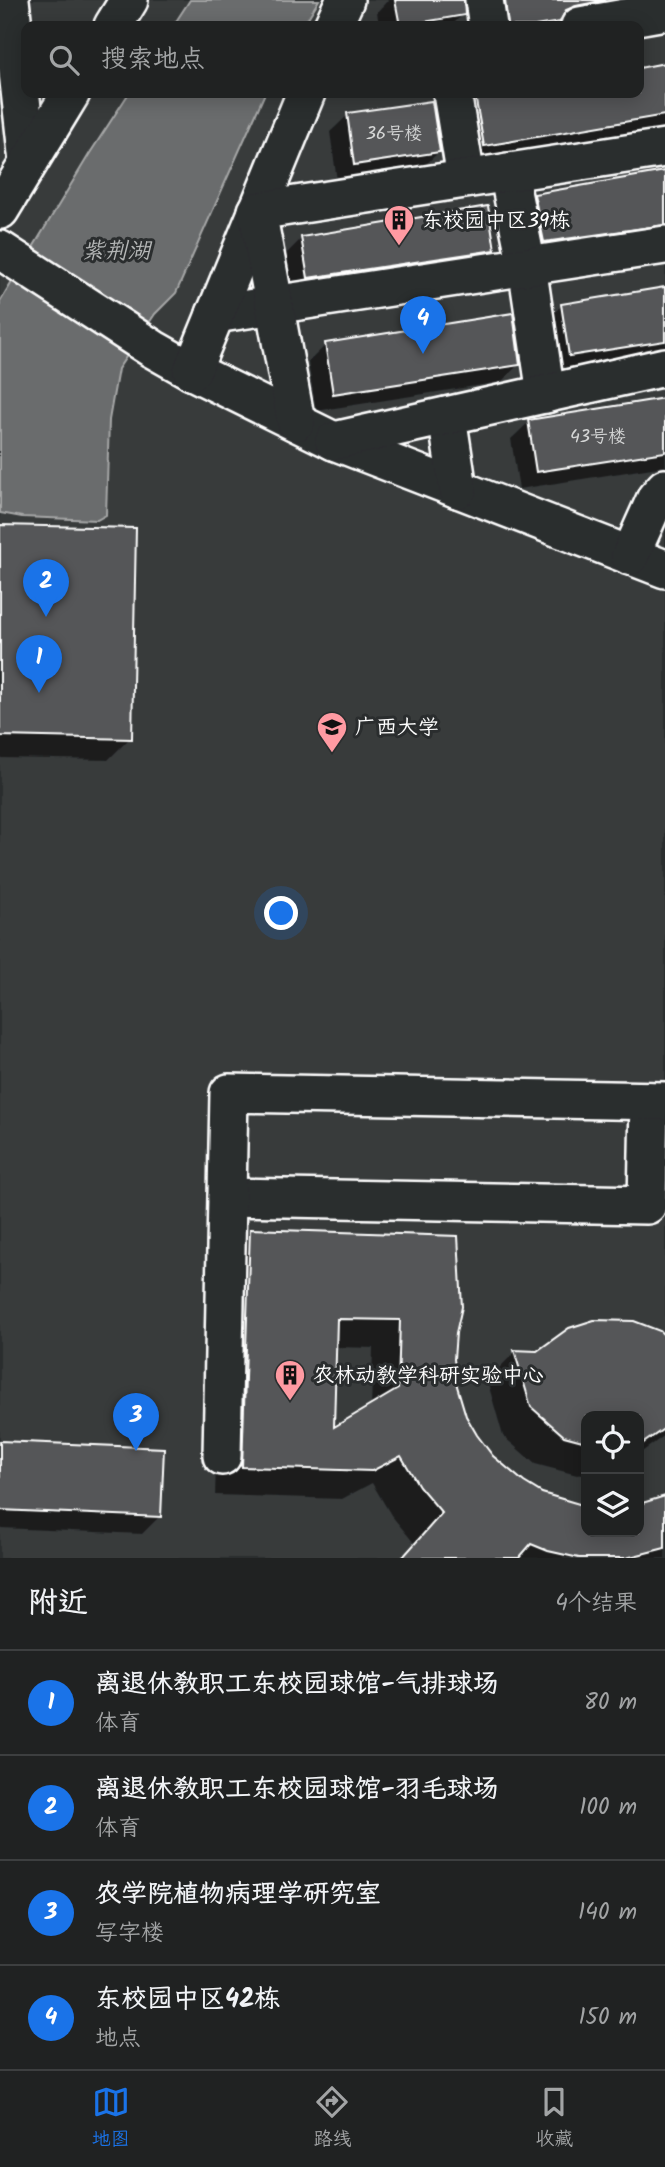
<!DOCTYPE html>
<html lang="zh">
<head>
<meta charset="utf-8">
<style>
	:root { --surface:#202222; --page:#2d2f2f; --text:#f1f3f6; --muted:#a2a4a5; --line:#3d3f40; --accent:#1a73e8 }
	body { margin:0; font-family:Kalam,"LXGW WenKai TC",sans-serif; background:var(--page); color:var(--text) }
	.controls { position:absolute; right:21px; bottom:21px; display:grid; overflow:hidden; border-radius:14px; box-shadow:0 4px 18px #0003 }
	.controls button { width:63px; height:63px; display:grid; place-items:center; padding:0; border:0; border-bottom:2px solid var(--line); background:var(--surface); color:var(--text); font:35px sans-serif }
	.you { position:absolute; left:282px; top:914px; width:24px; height:24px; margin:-18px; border:5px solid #fff; border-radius:50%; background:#1a73e8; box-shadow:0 0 0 10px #1a73e833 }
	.badge { display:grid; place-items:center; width:46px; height:46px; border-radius:50%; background:var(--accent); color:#fff; font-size:23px; font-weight:700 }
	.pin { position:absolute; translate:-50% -58px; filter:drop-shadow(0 2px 4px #0008) }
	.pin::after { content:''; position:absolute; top:37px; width:24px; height:21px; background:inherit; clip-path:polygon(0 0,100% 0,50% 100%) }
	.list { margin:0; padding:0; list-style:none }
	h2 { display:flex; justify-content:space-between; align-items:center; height:91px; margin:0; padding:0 28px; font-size:30px }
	h2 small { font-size:23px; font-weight:400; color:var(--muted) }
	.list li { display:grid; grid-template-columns:46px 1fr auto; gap:21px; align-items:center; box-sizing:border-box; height:105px; padding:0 28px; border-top:2px solid var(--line) }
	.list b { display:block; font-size:26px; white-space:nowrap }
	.list p { margin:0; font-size:23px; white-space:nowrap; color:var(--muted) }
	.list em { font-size:23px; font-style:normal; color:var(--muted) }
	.icon { flex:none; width:38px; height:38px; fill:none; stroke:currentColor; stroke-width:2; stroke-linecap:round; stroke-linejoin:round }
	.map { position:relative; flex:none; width:665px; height:1558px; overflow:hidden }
	.search { position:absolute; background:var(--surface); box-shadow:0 4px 18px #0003; left:21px; right:21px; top:21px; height:77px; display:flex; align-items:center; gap:18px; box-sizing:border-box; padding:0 24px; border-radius:14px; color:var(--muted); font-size:26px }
	.sheet { height:511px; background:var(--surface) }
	nav { display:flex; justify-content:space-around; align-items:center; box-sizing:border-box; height:98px; border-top:2px solid var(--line); background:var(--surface); font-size:19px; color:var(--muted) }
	nav a { display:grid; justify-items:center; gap:4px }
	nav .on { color:var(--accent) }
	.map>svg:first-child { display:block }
	.built { fill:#373a3b; fill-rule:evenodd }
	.water { fill:#6a6c6d; stroke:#a6a7a7; stroke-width:2 }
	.shadow { fill:#0007; fill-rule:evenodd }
	.building { fill:#555758; stroke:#fff; stroke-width:2; fill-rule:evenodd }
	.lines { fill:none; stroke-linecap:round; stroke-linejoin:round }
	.minor-casing { stroke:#fff; stroke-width:42 }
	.minor { stroke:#2a2d2e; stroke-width:37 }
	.labels { text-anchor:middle; stroke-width:6; stroke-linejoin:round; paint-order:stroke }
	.number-label { font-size:18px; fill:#d4d5d5 }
	.poi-label { font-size:21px; fill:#fff; stroke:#2a2d2e; text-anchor:start }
	.water-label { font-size:23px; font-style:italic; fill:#b4b6b6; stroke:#2a2d2e }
</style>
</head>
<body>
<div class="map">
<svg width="665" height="1558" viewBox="0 0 665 1558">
	<rect width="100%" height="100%" fill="#2a2d2e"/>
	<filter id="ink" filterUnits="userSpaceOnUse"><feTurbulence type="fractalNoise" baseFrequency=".0143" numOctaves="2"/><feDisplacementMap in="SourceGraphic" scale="14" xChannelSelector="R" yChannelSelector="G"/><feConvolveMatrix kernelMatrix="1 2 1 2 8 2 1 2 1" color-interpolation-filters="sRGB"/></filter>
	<g filter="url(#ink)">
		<path class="built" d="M 0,0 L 665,0 L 665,1558 L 0,1558 ZM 26,26 L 639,26 L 639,93 L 26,93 ZM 586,1416 L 639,1416 L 639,1532 L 586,1532 Z"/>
		<g class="water">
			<path d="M 190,0 L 319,0 L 303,26 L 173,26 Z"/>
			<path d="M 129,93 L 265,93 L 176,293 L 155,314 L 118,369 L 109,420 L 106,515 L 97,520 L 22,517 L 0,513 L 0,302 L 90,153 Z"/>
		</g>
		<g class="shadow">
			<path d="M 388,0 L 463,0 L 463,14 L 451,26 L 379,26 L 377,12 Z"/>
			<path d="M 477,0 L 665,0 L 643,7 L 557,22 L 553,26 L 489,26 Z"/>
			<path d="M 665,65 L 665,129 L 466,163 L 458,115 L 475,97 L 500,93 L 639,93 L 639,70 Z"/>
			<path d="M 348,115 L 439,152 L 421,169 L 337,181 L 330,132 Z"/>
			<path d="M 665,173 L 665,241 L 526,259 L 517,213 L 535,195 Z"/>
			<path d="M 302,238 L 493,249 L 475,267 L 291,295 L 284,256 Z"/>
			<path d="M 665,289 L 665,355 L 552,373 L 544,323 L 562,305 Z"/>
			<path d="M 326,345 L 519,364 L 501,382 L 316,411 L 308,362 Z"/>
			<path d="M 665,400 L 665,466 L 519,489 L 511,439 L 529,422 Z"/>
			<path d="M 0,527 L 130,738 L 108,760 L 0,758 Z"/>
			<path d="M 251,1231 L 454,1332 L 453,1359 L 456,1386 L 465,1416 L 492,1457 L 523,1484 L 561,1502 L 586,1506 L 586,1532 L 639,1532 L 639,1505 L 665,1498 L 665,1558 L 401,1558 L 414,1543 L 391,1515 L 372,1483 L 342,1499 L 215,1495 L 222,1260 ZM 335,1347 L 373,1348 L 371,1407 L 332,1430 Z"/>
			<path d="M 665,1339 L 665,1435 L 639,1454 L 639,1416 L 586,1416 L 586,1474 L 577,1475 L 535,1464 L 503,1436 L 487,1380 L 515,1352 L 537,1353 Z"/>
			<path d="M 0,1443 L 160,1516 L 142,1534 L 0,1528 Z"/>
		</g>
		<g class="building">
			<path d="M 395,0 L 464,0 L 465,15 L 400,26 Z"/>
			<path d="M 505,0 L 606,0 L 576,6 L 566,10 L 560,22 L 535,26 L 508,26 Z"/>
			<path d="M 665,63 L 665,115 L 484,146 L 475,95 L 490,93 L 639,93 L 639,68 Z"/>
			<path d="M 432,101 L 440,152 L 354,165 L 347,113 Z"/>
			<path d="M 665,171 L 665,225 L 544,242 L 534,194 Z"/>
			<path d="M 488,206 L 495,250 L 308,278 L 301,237 Z"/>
			<path d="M 665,287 L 665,341 L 569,356 L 561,304 Z"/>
			<path d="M 513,313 L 520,365 L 333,394 L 325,343 Z"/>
			<path d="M 665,398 L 665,452 L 536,472 L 528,420 Z"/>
			<path d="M 0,525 L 136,528 L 132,739 L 0,736 Z"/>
			<path d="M 250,1229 L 458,1236 L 462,1307 L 456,1333 L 454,1359 L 457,1386 L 466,1416 L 477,1435 L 493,1456 L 524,1482 L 542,1493 L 586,1506 L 586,1532 L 639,1532 L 639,1504 L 665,1496 L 665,1548 L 626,1558 L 579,1558 L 548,1551 L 531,1544 L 519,1558 L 402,1558 L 442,1513 L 419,1486 L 401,1456 L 372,1471 L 242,1467 ZM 337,1319 L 400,1320 L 398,1389 L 334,1427 Z"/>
			<path d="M 594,1320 L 634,1321 L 660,1331 L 665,1336 L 665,1428 L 639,1446 L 639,1416 L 586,1416 L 586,1442 L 564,1436 L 531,1407 L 514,1350 L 537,1351 L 569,1328 Z"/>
			<path d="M 0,1441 L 164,1448 L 161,1517 L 0,1510 Z"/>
		</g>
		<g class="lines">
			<g class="minor-casing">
				<g id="minor">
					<path d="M 10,0 L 28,162"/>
					<path d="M 484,0 L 488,26"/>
					<path d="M 113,26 L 129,0"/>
					<path d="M 333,26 L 345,0"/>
					<path d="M 580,26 L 665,11"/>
					<path d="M 452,93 L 466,178"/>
					<path d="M 508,172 L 527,266 L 546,394"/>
					<path d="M 0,210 L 71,93"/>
					<path d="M 0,250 L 153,349 L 192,371 L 334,441 L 665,569"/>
					<path d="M 215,314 L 665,245"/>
					<path d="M 192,371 L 306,93"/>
					<path d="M 447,416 L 458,489"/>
					<path d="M 296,422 L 257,211 L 665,148"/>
					<path d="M 334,441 L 665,367"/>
					<path d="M 630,556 L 656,498 L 665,488"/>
					<path d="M 227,1197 L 647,1205 L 649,1101"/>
					<path d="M 222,1456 L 229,1093 L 665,1101"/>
				</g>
			</g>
			<use href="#minor" class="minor"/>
		</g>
	</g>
	<defs>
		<g id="building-pin" transform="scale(1.575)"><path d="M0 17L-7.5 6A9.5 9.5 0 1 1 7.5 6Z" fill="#ff9aa2" stroke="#2a2d2e"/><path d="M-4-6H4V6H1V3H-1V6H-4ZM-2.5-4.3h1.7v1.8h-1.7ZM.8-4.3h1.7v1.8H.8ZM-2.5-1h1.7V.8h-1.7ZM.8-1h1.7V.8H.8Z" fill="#111"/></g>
		<g id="university-pin" transform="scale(1.575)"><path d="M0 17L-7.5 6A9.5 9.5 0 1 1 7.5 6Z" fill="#ff9aa2" stroke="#2a2d2e"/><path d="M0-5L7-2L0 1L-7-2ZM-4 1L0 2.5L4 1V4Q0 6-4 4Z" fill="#111"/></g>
	</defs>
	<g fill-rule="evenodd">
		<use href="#building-pin" x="399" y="220"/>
		<use href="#university-pin" x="332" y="727"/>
		<use href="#building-pin" x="290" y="1375"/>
	</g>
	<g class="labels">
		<g class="number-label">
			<text x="394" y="139">36号楼</text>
			<text x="598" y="442">43号楼</text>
		</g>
		<g class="poi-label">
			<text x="422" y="227">东校园中区39栋</text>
			<text x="355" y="734">广西大学</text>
			<text x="313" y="1382">农林动教学科研实验中心</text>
		</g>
		<g class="water-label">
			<text x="116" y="258">紫荆湖</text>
		</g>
	</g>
</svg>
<div class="controls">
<button><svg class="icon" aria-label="locate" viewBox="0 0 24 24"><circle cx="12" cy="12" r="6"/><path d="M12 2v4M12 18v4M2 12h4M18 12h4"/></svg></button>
<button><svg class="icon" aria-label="layers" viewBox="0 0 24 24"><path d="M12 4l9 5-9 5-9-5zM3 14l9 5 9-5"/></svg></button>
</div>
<div class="you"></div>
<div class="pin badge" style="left:39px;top:693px">1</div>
<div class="pin badge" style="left:46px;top:617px">2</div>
<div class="pin badge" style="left:136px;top:1451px">3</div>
<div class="pin badge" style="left:423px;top:354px">4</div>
<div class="search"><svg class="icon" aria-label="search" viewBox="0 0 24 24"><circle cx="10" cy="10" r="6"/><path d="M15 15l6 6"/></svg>搜索地点</div>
</div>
<section class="sheet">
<h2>附近<small>4个结果</small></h2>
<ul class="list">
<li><span class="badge">1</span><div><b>离退休教职工东校园球馆-气排球场</b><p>体育</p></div><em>80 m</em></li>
<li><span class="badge">2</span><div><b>离退休教职工东校园球馆-羽毛球场</b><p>体育</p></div><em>100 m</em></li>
<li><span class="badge">3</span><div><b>农学院植物病理学研究室</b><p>写字楼</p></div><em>140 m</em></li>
<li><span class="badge">4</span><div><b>东校园中区42栋</b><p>地点</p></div><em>150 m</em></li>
</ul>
</section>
<nav>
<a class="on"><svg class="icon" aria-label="map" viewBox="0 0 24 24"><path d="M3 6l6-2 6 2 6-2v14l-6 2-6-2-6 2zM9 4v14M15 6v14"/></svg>地图</a>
<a><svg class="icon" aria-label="directions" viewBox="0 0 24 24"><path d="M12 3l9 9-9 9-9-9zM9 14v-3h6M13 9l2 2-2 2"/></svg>路线</a>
<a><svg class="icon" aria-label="saved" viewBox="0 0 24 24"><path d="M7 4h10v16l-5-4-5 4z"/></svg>收藏</a>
</nav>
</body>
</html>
